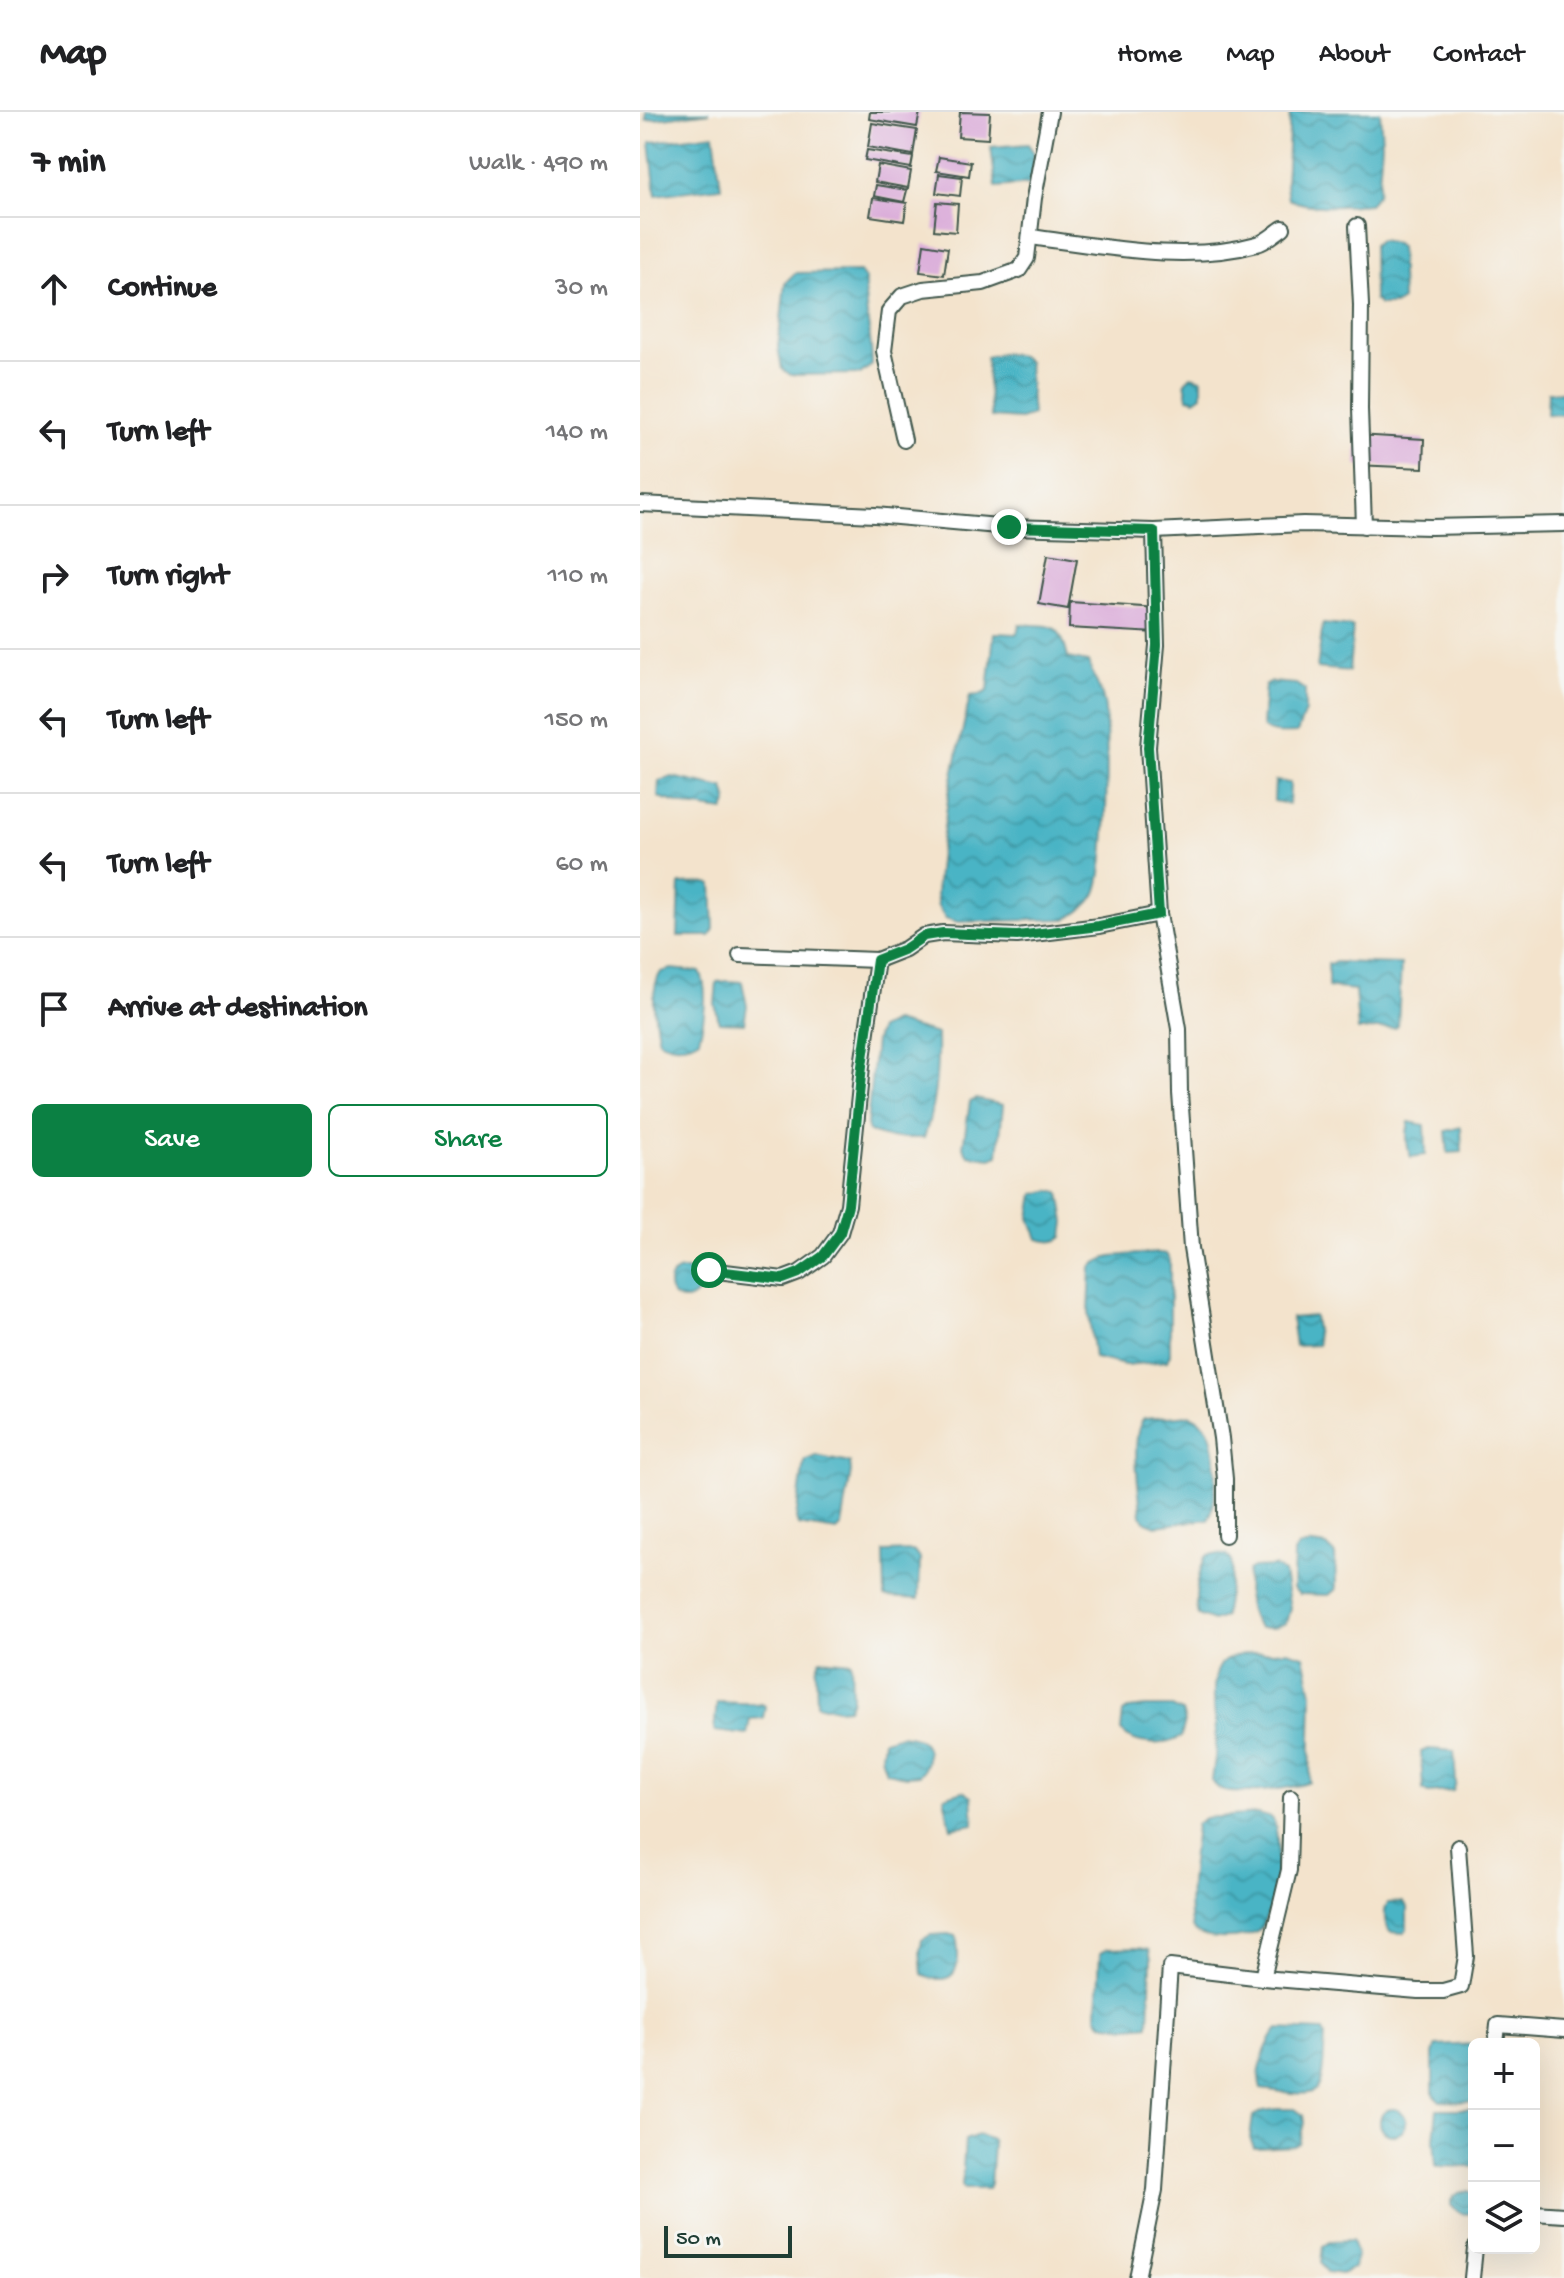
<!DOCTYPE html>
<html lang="en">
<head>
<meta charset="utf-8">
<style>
	:root { --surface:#fff; --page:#f6f6f6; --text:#202124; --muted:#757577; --line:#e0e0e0; --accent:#0b8043 }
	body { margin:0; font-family:"Gochi Hand",sans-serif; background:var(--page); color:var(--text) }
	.controls { position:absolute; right:24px; bottom:24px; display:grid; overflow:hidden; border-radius:12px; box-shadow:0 8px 32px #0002 }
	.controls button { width:72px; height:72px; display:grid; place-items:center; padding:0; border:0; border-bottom:2px solid var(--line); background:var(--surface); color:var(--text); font:40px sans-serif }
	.scale { position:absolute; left:24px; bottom:20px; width:128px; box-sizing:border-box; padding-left:8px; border:4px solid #1f3d34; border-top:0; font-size:22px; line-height:28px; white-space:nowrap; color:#1f3d34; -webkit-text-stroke:6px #f6f6f2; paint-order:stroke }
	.stop { position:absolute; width:24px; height:24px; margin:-18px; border:6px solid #0b8043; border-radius:50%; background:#fff }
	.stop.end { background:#0b8043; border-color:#fff; box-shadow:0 2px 8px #0008 }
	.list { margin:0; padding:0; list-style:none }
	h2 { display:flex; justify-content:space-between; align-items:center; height:104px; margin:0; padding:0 32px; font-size:34px }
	h2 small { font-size:26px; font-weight:400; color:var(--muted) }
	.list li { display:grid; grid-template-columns:52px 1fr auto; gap:24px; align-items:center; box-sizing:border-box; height:144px; padding:0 32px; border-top:2px solid var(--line) }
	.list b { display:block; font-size:30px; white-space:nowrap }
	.list em { font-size:26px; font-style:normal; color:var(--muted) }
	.actions { display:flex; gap:16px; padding:24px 32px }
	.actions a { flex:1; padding:18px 0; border:2px solid var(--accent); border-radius:12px; text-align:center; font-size:28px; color:var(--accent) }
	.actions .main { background:var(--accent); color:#fff }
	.icon { flex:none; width:44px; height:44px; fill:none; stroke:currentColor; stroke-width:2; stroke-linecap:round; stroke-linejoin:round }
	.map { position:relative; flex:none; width:924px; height:2166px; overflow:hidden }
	header { display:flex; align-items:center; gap:48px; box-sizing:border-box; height:112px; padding:0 40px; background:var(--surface); border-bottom:2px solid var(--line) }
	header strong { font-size:38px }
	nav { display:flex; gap:44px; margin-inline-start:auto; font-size:28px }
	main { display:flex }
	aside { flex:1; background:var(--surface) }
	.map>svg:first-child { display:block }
	.water { fill:url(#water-waves); stroke:#34787c; stroke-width:2 }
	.building { fill:#daabd9 }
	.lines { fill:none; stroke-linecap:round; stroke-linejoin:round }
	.street-casing { stroke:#3f564b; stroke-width:18 }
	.street { stroke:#fff; stroke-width:14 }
	.route { stroke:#0b8043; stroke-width:10 }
</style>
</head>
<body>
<header>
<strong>Map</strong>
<nav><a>Home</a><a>Map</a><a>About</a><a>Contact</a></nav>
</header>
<main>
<aside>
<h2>7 min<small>Walk · 490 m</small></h2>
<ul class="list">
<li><svg class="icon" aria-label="ahead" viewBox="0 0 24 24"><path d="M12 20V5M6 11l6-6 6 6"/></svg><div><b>Continue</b></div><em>30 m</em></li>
<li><svg class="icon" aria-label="left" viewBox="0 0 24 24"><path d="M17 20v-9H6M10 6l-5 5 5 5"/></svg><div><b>Turn left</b></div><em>140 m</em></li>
<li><svg class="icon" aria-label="right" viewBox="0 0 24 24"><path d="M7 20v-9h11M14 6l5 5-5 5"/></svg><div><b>Turn right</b></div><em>110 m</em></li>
<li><svg class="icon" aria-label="left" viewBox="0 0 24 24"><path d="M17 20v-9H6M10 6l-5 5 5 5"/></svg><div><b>Turn left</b></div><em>150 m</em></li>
<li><svg class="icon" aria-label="left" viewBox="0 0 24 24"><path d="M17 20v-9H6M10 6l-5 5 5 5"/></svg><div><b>Turn left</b></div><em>60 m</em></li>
<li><svg class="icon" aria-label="arrive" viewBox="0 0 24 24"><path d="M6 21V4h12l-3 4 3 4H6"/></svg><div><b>Arrive at destination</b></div></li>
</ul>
<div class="actions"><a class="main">Save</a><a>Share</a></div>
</aside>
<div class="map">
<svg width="924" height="2166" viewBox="0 0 924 2166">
	<defs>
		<pattern id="water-waves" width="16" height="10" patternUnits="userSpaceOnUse" patternTransform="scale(2)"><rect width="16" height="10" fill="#48b4c5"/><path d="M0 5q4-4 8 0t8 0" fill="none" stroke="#3b94a1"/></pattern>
	</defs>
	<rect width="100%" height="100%" fill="#f6f6f2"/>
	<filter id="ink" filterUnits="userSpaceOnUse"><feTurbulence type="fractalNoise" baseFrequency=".0125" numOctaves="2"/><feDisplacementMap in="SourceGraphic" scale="16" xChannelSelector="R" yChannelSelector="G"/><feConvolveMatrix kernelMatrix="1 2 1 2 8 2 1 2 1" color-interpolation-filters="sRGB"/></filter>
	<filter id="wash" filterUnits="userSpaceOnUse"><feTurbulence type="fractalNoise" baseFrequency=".006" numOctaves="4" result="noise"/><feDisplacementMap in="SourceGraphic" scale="32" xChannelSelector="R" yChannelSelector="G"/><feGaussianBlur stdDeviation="1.8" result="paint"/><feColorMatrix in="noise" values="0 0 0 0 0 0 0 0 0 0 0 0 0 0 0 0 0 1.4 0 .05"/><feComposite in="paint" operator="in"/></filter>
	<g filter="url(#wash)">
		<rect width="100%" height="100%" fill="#f3e3cc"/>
		<g class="water">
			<path d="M 6,0 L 70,0 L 6,8 Z"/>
			<path d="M 650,0 L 740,0 L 742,31 L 738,82 L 729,92 C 702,94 674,98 648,87 L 646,73 Z"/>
			<path d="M 74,22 L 81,75 L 16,83 L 10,30 Z"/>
			<path d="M 388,32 L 394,41 L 393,72 L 356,75 L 351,35 Z"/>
			<path d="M 740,128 L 756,131 L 760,135 L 762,188 L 754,193 L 740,193 L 734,187 L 733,133 Z"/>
			<path d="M 220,160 L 225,167 C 223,195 232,224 232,253 L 220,262 L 151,263 L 142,257 L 138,235 L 145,171 L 155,161 Z"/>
			<path d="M 364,241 L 381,244 L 388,250 L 392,303 L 380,307 L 351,305 L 346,245 Z"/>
			<path d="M 551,264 L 562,267 L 562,283 L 555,288 L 548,286 L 545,270 Z"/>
			<path d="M 908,280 L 924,280 L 924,303 L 907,302 Z"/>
			<path d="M 379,512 C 414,515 419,508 428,546 L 448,550 C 452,563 461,577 464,591 C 469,619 468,760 455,783 C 449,794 438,801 427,807 L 318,810 L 305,806 L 298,795 L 296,783 L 299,748 L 309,681 L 330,584 L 340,583 L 348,579 L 354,521 L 377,522 Z"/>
			<path d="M 683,512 L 713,515 L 709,559 L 677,556 Z"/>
			<path d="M 630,570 L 656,572 L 665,578 L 665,599 L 657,621 C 646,621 629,624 622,614 L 625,573 Z"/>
			<path d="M 32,665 L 84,676 L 88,689 L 84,699 L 48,694 L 18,685 L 19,669 Z"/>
			<path d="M 635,669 L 650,671 L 649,692 L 634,689 Z"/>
			<path d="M 68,771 L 72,773 L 74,817 L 70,824 L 38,824 L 40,772 Z"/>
			<path d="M 696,850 L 761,852 L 758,914 L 755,916 L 718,918 L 715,878 L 688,875 L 688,852 Z"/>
			<path d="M 32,857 L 60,860 C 69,878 64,908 59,927 C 48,935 31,935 19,928 C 15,909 9,877 21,860 Z"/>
			<path d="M 88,869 L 102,870 L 107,894 L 104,911 L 79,910 L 75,892 L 77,870 Z"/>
			<path d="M 254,910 L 297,922 C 298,956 295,994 284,1026 L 250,1026 L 229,1020 L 227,1013 L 235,929 L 239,917 Z"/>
			<path d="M 336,987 L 363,993 L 358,1043 L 351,1046 L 328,1043 L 323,1035 L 330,990 Z"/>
			<path d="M 769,1010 L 785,1013 L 786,1043 L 771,1045 C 766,1034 766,1022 769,1010 Z"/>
			<path d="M 821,1015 L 822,1040 L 808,1041 L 806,1019 Z"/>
			<path d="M 412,1078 L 420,1080 L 425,1110 L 423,1125 C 415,1132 407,1129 398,1127 L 390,1106 L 394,1082 Z"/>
			<path d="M 519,1141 L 526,1142 L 530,1148 L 530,1242 L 527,1249 L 485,1253 L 454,1246 L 449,1202 L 451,1155 C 467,1140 498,1143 519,1141 Z"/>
			<circle cx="44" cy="1173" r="15"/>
			<path d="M 674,1204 L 678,1233 L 655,1234 L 651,1206 Z"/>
			<path d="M 550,1303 C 556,1306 562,1309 566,1314 C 578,1329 579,1391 568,1407 L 516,1414 L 506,1410 L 501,1403 C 500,1381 489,1322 504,1307 Z"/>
			<path d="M 176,1344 L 210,1351 L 211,1360 L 202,1414 L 197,1419 L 158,1413 L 156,1407 L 163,1356 L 166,1348 Z"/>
			<path d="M 671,1432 L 687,1434 L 695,1443 L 696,1477 L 689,1483 L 659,1482 L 653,1476 L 654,1441 L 658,1435 Z"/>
			<path d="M 273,1439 L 280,1446 L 279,1487 L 245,1485 L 244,1440 Z"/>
			<path d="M 570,1442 L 585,1443 L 591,1447 L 592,1458 L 584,1505 L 573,1509 L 558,1503 C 553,1486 559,1462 565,1445 Z"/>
			<path d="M 635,1455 L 644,1461 L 650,1496 L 646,1511 L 633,1516 L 619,1516 C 605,1500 607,1479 608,1459 L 613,1456 Z"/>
			<path d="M 647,1539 L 664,1544 L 672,1581 L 670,1670 C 655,1676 596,1684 581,1678 C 577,1676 575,1672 572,1670 C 573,1657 576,1645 576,1632 C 578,1611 565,1561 586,1548 C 602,1539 629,1541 647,1539 Z"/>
			<path d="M 180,1547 L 211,1550 L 212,1587 L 208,1596 L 197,1597 L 177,1592 L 176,1557 Z"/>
			<path d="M 77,1590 L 122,1592 L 125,1594 L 123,1606 L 110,1607 L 107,1623 L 74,1619 Z"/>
			<path d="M 506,1595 L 532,1595 L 542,1600 L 545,1610 L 541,1625 C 525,1635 495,1634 481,1619 L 483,1601 L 489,1597 Z"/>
			<path d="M 260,1623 C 266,1624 274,1624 280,1628 C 291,1636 288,1655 279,1663 L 265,1664 L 246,1660 L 241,1644 L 243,1628 Z"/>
			<path d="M 788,1637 L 814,1639 L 816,1671 L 813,1679 L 788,1681 L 783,1678 L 781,1640 Z"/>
			<path d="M 323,1679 L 332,1685 L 334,1712 L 311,1716 L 304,1685 Z"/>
			<path d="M 618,1702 L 632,1706 C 644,1727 635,1800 619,1818 C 610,1828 557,1831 552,1815 C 545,1791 554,1738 556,1712 L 565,1706 Z"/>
			<path d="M 763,1790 L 767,1795 L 767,1817 L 764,1821 L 750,1820 C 744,1812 743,1798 748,1791 Z"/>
			<path d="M 308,1822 L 316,1824 C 319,1840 322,1867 300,1867 C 292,1867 288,1867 282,1862 L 280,1838 L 282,1828 L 291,1823 Z"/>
			<path d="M 499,1836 L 509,1838 L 511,1847 L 509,1913 L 488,1915 L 461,1911 L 457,1903 L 460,1841 L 467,1837 Z"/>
			<path d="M 638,1917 L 683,1919 L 685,1924 C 681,1988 686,1986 621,1977 C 615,1959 626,1931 638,1917 Z"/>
			<path d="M 834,1932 L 834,1990 L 800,1989 L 793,1982 L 793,1942 L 796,1934 Z"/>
			<circle cx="753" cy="2010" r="13"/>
			<path d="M 637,1997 L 655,1997 L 663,2003 L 664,2011 L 659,2031 L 654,2034 L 614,2036 L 610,2026 L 613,2004 L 623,1999 Z"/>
			<path d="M 797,1997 L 834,1997 L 834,2055 L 796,2054 L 794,2027 Z"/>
			<path d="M 338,2023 L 352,2028 L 353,2033 L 350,2072 L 348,2077 L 324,2077 L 322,2073 L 325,2028 Z"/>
			<path d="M 828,2079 L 834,2082 L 834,2100 C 824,2104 818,2101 811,2093 C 812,2083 818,2080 828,2079 Z"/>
			<path d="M 712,2128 L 717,2145 L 713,2156 L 701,2162 L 687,2160 L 681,2150 L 683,2134 L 691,2129 Z"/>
		</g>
		<g id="blocks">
			<g class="building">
				<path d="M 230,0 L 280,0 L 277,15 L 229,7 Z"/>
				<path d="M 320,0 L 350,1 L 348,27 L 318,25 Z"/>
				<path d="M 232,11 L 277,18 L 273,43 L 228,35 Z"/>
				<path d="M 227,38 L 273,45 L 271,56 L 225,48 Z"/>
				<path d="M 299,45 L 331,50 L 329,64 L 296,59 Z"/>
				<path d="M 238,53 L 271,59 L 268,76 L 235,70 Z"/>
				<path d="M 299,62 L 322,65 L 320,84 L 296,81 Z"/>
				<path d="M 236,73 L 267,78 L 264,90 L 234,84 Z"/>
				<path d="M 233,86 L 267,91 L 264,109 L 230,104 Z"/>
				<path d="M 297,90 L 318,92 L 316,120 L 294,118 Z"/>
				<path d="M 284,132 L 308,136 L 304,163 L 280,160 Z"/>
				<path d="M 717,323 L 784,327 L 783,356 L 716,353 Z"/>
				<path d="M 408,442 L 437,447 L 428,497 L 399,492 Z"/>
				<path d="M 430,490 L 517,496 L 516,521 L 429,516 Z"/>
			</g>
		</g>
	</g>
	<g filter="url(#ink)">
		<use href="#blocks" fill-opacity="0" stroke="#3f564b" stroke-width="2"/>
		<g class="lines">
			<g class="street-casing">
				<g id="street">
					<path d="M 717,114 L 721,193 L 720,297 L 724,414"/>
					<path d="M 390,125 C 461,134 546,152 617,132 C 626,130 635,121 643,116"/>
					<path d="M 264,328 L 244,239 L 249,199 L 262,184 L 283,177 L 343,171 L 379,158 L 387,146 L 394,86 L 410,0"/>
					<path d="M 0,392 L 235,403 L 369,415 L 514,419 L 663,412 L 791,415 L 924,412"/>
					<path d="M 514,419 L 517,533 L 508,635 L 519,802 L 539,917 L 540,981 L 551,1136 L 581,1326 L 585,1367 L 585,1423"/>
					<path d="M 237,848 L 265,837 L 284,824 L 303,821 L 377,824 L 459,814 L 519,802"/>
					<path d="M 69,1158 L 143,1167 L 159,1161 L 183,1144 L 200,1121 L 208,1093 L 222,954 L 237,848 L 100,843"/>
					<path d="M 623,1866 L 649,1758 L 651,1685"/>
					<path d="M 856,1932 L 858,1913 L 924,1918"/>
					<path d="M 894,2101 L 924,2103"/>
					<path d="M 497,2166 L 515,2078 L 530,1855 L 623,1866 L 778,1879 L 803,1879 L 821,1874 L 826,1844 L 818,1735"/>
					<path d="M 832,2166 L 835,2136"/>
				</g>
			</g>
			<use href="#street" class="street"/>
		</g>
	</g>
	<g class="lines" filter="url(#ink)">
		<path class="route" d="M 69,1158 L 143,1167 L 159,1161 L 183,1144 L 200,1121 L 208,1093 L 222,954 L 237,848 L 265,837 L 284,824 L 303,821 L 377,824 L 459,814 L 519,802 L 508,635 L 517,533 L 514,419 L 369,415"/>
	</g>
</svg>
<div class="controls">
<button>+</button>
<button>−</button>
<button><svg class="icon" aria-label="layers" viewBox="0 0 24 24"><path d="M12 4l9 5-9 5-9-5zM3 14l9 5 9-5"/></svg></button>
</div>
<div class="scale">50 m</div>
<div class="stop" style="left:69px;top:1158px"></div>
<div class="stop end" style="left:369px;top:415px"></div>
</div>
</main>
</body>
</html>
